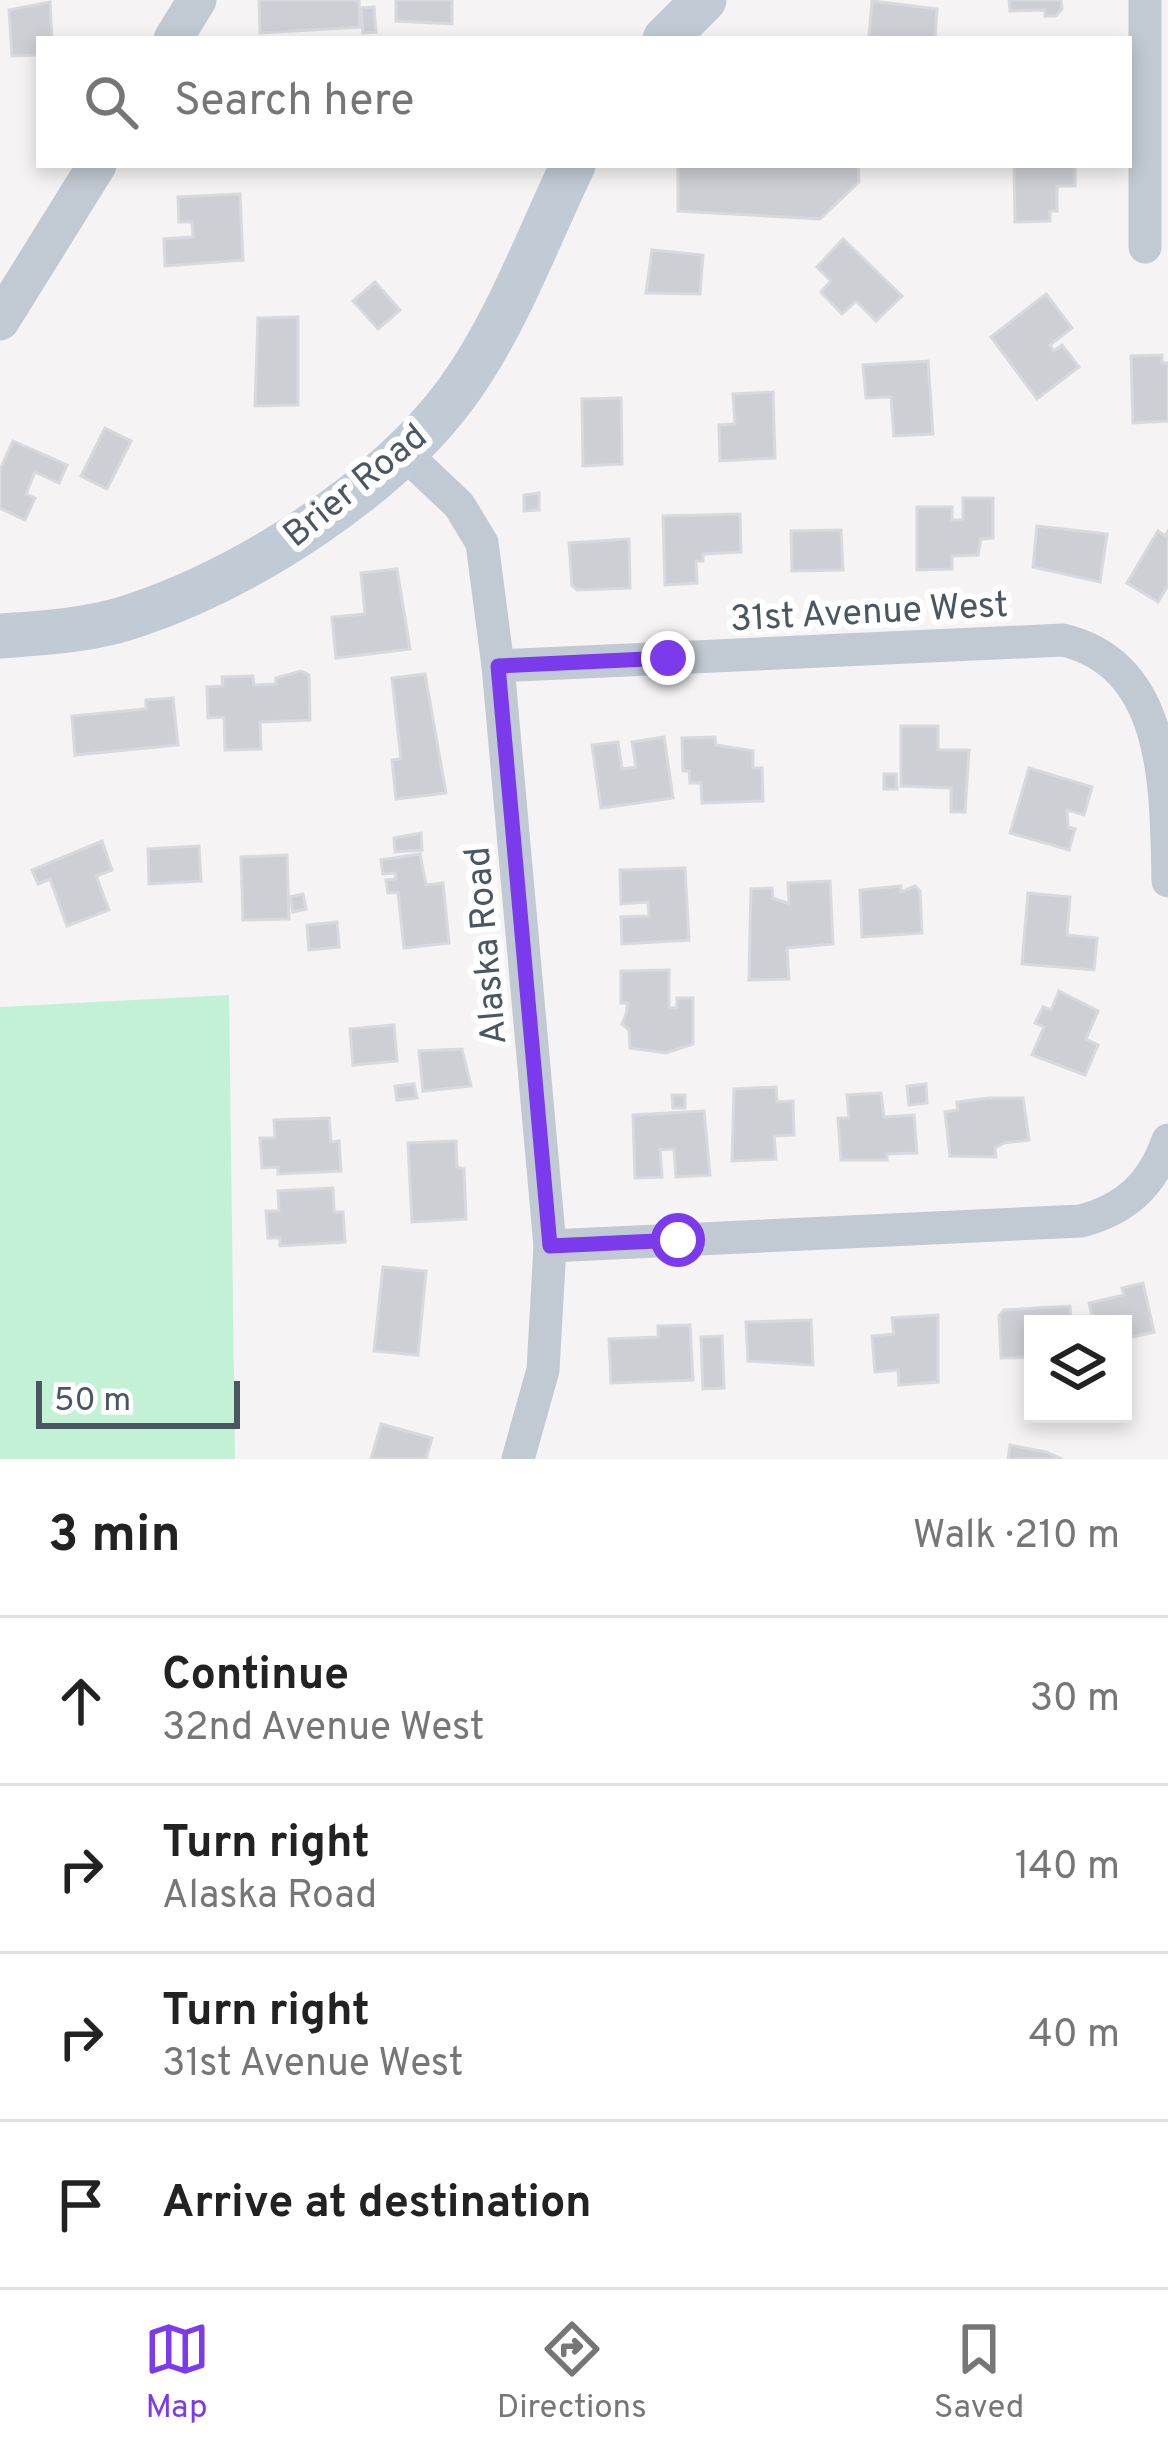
<!DOCTYPE html>
<html lang="en">
<head>
<meta charset="utf-8">
<style>
	:root { --surface:#fff; --page:#f2f2f2; --text:#222; --muted:#767676; --line:#e0e0e0; --accent:#7c3aed }
	body { margin:0; font-family:Overpass,sans-serif; background:var(--page); color:var(--text) }
	.controls { position:absolute; right:36px; bottom:36px; display:grid; overflow:hidden; border-radius:0px; box-shadow:0 6px 18px #0003 }
	.controls button { width:108px; height:108px; display:grid; place-items:center; padding:0; border:0; border-bottom:3px solid var(--line); background:var(--surface); color:var(--text); font:60px sans-serif }
	.scale { position:absolute; left:36px; bottom:30px; width:204px; box-sizing:border-box; padding-left:12px; border:6px solid #4a5661; border-top:0; font-size:33px; line-height:42px; white-space:nowrap; color:#4a5661; -webkit-text-stroke:9px #fff; paint-order:stroke }
	.stop { position:absolute; width:36px; height:36px; margin:-27px; border:9px solid #7c3aed; border-radius:50%; background:#fff }
	.stop.end { background:#7c3aed; border-color:#fff; box-shadow:0 3px 12px #0008 }
	.list { margin:0; padding:0; list-style:none }
	h2 { display:flex; justify-content:space-between; align-items:center; height:156px; margin:0; padding:0 48px; font-size:51px }
	h2 small { font-size:39px; font-weight:400; color:var(--muted) }
	.list li { display:grid; grid-template-columns:78px 1fr auto; gap:36px; align-items:center; box-sizing:border-box; height:168px; padding:0 48px; border-top:3px solid var(--line) }
	.list b { display:block; font-size:45px; white-space:nowrap }
	.list p { margin:0; font-size:39px; white-space:nowrap; color:var(--muted) }
	.list em { font-size:39px; font-style:normal; color:var(--muted) }
	.icon { flex:none; width:66px; height:66px; fill:none; stroke:currentColor; stroke-width:2; stroke-linecap:round; stroke-linejoin:round }
	.map { position:relative; flex:none; width:1168px; height:1459px; overflow:hidden }
	.search { position:absolute; background:var(--surface); box-shadow:0 6px 18px #0003; left:36px; right:36px; top:36px; height:132px; display:flex; align-items:center; gap:30px; box-sizing:border-box; padding:0 42px; border-radius:0px; color:var(--muted); font-size:45px }
	.sheet { height:828px; background:var(--surface) }
	nav { display:flex; justify-content:space-around; align-items:center; box-sizing:border-box; height:168px; border-top:3px solid var(--line); background:var(--surface); font-size:33px; color:var(--muted) }
	nav a { display:grid; justify-items:center; gap:6px }
	nav .on { color:var(--accent) }
	.map>svg:first-child { display:block }
	.green { fill:#c3f1d5 }
	.building { fill:#cdcfd5; stroke:#d7d9de; stroke-width:3 }
	.lines { fill:none; stroke-linecap:round; stroke-linejoin:round }
	.minor { stroke:#c1cad2; stroke-width:33 }
	.tertiary { stroke:#c1cad2; stroke-width:39 }
	.secondary { stroke:#c1cbd6; stroke-width:45 }
	.route { stroke:#7c3aed; stroke-width:15 }
	.labels { text-anchor:middle; stroke-width:12; stroke-linejoin:round; paint-order:stroke }
	.street-label { font-size:36px; fill:#4a5661; stroke:#fff }
</style>
</head>
<body>
<div class="map">
<svg width="1168" height="1459" viewBox="0 0 1168 1459">
	<rect width="100%" height="100%" fill="#f5f3f3"/>
	<path class="green" d="M 229,995 L 235,1459 L 0,1459 L 0,1007 Z"/>
	<g class="building">
		<path d="M 259,0 L 359,0 L 360,27 L 260,33 Z"/>
		<path d="M 396,0 L 452,0 L 452,24 L 396,21 Z"/>
		<path d="M 1009,0 L 1061,0 L 1062,9 L 1056,16 L 1045,16 L 1045,10 L 1010,11 Z"/>
		<path d="M 872,1 L 937,9 L 935,39 L 869,37 Z"/>
		<path d="M 50,2 L 52,39 L 39,39 L 39,55 L 12,56 L 9,10 Z"/>
		<path d="M 374,7 L 376,32 L 363,33 L 361,8 Z"/>
		<path d="M 678,165 L 858,165 L 859,182 L 820,219 L 678,211 Z"/>
		<path d="M 1014,165 L 1075,165 L 1075,186 L 1057,186 L 1057,211 L 1050,211 L 1050,221 L 1015,222 Z"/>
		<path d="M 240,194 L 243,260 L 165,266 L 164,239 L 193,237 L 192,222 L 179,222 L 178,197 Z"/>
		<path d="M 843,239 L 902,296 L 876,321 L 856,301 L 842,314 L 821,292 L 831,281 L 817,267 Z"/>
		<path d="M 652,250 L 703,255 L 700,294 L 646,293 Z"/>
		<path d="M 375,282 L 400,310 L 378,329 L 353,301 Z"/>
		<path d="M 1046,294 L 1072,328 L 1050,345 L 1054,351 L 1062,345 L 1079,367 L 1037,399 L 991,337 Z"/>
		<path d="M 298,317 L 298,405 L 255,406 L 258,318 Z"/>
		<path d="M 1162,355 L 1162,363 L 1168,363 L 1168,421 L 1133,423 L 1131,356 Z"/>
		<path d="M 928,361 L 933,434 L 894,436 L 891,397 L 866,398 L 863,365 Z"/>
		<path d="M 773,392 L 775,458 L 720,461 L 719,425 L 735,424 L 733,394 Z"/>
		<path d="M 621,398 L 622,464 L 583,466 L 582,399 Z"/>
		<path d="M 105,428 L 131,441 L 107,489 L 81,476 Z"/>
		<path d="M 13,441 L 67,465 L 59,483 L 35,472 L 26,494 L 35,498 L 25,520 L 0,508 L 0,470 Z"/>
		<path d="M 539,493 L 539,510 L 524,511 L 524,495 Z"/>
		<path d="M 963,498 L 993,498 L 993,538 L 981,539 L 978,555 L 952,556 L 952,569 L 917,570 L 917,507 L 952,507 L 952,520 L 963,520 Z"/>
		<path d="M 740,514 L 741,552 L 703,554 L 703,561 L 696,561 L 697,583 L 665,585 L 663,516 Z"/>
		<path d="M 1037,526 L 1107,534 L 1100,582 L 1033,567 Z"/>
		<path d="M 841,530 L 843,570 L 792,571 L 791,531 Z"/>
		<path d="M 1158,531 L 1165,536 L 1168,531 L 1168,585 L 1158,602 L 1127,583 Z"/>
		<path d="M 629,539 L 630,588 L 577,590 L 572,585 L 569,543 Z"/>
		<path d="M 397,569 L 410,649 L 336,658 L 332,617 L 365,614 L 361,573 Z"/>
		<path d="M 301,671 L 309,675 L 310,720 L 260,722 L 261,749 L 225,750 L 224,717 L 208,718 L 207,687 L 223,686 L 222,677 L 253,676 L 254,685 L 276,684 L 276,678 Z"/>
		<path d="M 425,674 L 446,793 L 396,799 L 392,760 L 401,759 L 392,678 Z"/>
		<path d="M 173,698 L 178,745 L 75,755 L 72,716 L 146,709 L 146,700 Z"/>
		<path d="M 901,726 L 938,726 L 938,750 L 969,750 L 965,812 L 951,812 L 951,788 L 901,786 Z"/>
		<path d="M 664,737 L 673,798 L 601,808 L 592,745 L 618,742 L 622,769 L 636,767 L 632,742 Z"/>
		<path d="M 715,737 L 716,745 L 753,751 L 753,768 L 762,768 L 763,801 L 702,803 L 701,783 L 690,783 L 689,771 L 683,771 L 682,738 Z"/>
		<path d="M 1029,768 L 1092,787 L 1084,815 L 1067,810 L 1068,827 L 1075,829 L 1069,850 L 1010,833 Z"/>
		<path d="M 884,774 L 896,774 L 897,789 L 884,789 Z"/>
		<path d="M 421,833 L 422,850 L 395,852 L 394,838 Z"/>
		<path d="M 102,841 L 112,870 L 96,876 L 109,910 L 67,926 L 50,879 L 38,884 L 32,870 Z"/>
		<path d="M 199,846 L 201,881 L 149,884 L 148,849 Z"/>
		<path d="M 420,854 L 426,885 L 443,883 L 449,943 L 404,948 L 398,892 L 388,893 L 386,880 L 396,879 L 395,873 L 383,874 L 381,860 Z"/>
		<path d="M 287,855 L 289,919 L 243,920 L 241,857 Z"/>
		<path d="M 685,868 L 689,940 L 622,944 L 621,917 L 649,916 L 648,902 L 621,904 L 620,870 Z"/>
		<path d="M 830,881 L 833,944 L 787,948 L 789,979 L 749,980 L 751,889 L 772,888 L 773,898 L 789,904 L 788,883 Z"/>
		<path d="M 901,886 L 901,892 L 915,886 L 920,891 L 922,933 L 862,937 L 860,890 Z"/>
		<path d="M 1028,893 L 1070,897 L 1067,935 L 1097,938 L 1094,970 L 1022,964 Z"/>
		<path d="M 303,894 L 306,909 L 293,912 L 290,897 Z"/>
		<path d="M 337,922 L 339,947 L 309,950 L 307,925 Z"/>
		<path d="M 669,970 L 669,1008 L 677,1008 L 677,998 L 693,998 L 693,1044 L 666,1053 L 630,1048 L 629,1030 L 622,1024 L 627,1011 L 627,1003 L 621,1003 L 621,971 Z"/>
		<path d="M 1059,991 L 1098,1011 L 1086,1039 L 1098,1045 L 1085,1075 L 1032,1055 L 1044,1027 L 1035,1023 L 1043,1007 L 1051,1010 Z"/>
		<path d="M 394,1025 L 397,1061 L 353,1065 L 350,1029 Z"/>
		<path d="M 462,1049 L 471,1086 L 423,1091 L 419,1051 Z"/>
		<path d="M 414,1084 L 417,1098 L 397,1100 L 395,1086 Z"/>
		<path d="M 926,1084 L 927,1103 L 909,1105 L 907,1086 Z"/>
		<path d="M 776,1087 L 777,1102 L 793,1101 L 794,1135 L 774,1136 L 776,1159 L 732,1161 L 734,1089 Z"/>
		<path d="M 881,1093 L 884,1117 L 914,1115 L 917,1153 L 887,1154 L 887,1160 L 841,1160 L 838,1118 L 849,1118 L 847,1095 Z"/>
		<path d="M 672,1095 L 685,1095 L 685,1108 L 673,1108 Z"/>
		<path d="M 989,1098 L 1023,1098 L 1029,1140 L 1004,1143 L 995,1148 L 996,1157 L 950,1156 L 945,1112 L 958,1110 L 957,1102 Z"/>
		<path d="M 704,1111 L 710,1175 L 676,1177 L 674,1149 L 660,1150 L 662,1177 L 635,1178 L 633,1115 Z"/>
		<path d="M 329,1118 L 331,1142 L 339,1141 L 341,1171 L 278,1174 L 278,1167 L 262,1168 L 260,1138 L 275,1138 L 274,1120 Z"/>
		<path d="M 456,1141 L 457,1167 L 464,1169 L 466,1219 L 412,1222 L 408,1143 Z"/>
		<path d="M 333,1188 L 334,1212 L 343,1212 L 345,1242 L 280,1246 L 280,1238 L 268,1238 L 266,1211 L 279,1211 L 278,1191 Z"/>
		<path d="M 383,1267 L 426,1271 L 418,1355 L 374,1351 Z"/>
		<path d="M 1143,1283 L 1154,1332 L 1123,1339 L 1123,1324 L 1094,1324 L 1089,1303 L 1124,1295 L 1122,1288 Z"/>
		<path d="M 1070,1306 L 1071,1324 L 1033,1324 L 1032,1384 L 1031,1357 L 1001,1358 L 999,1316 L 1004,1310 Z"/>
		<path d="M 938,1315 L 938,1382 L 899,1385 L 898,1370 L 875,1372 L 872,1336 L 894,1334 L 892,1318 Z"/>
		<path d="M 811,1320 L 813,1365 L 748,1361 L 746,1322 Z"/>
		<path d="M 690,1325 L 693,1380 L 611,1383 L 609,1339 L 658,1337 L 658,1326 Z"/>
		<path d="M 722,1336 L 724,1388 L 703,1389 L 701,1337 Z"/>
		<path d="M 381,1424 L 432,1438 L 426,1459 L 371,1459 Z"/>
		<path d="M 1010,1445 L 1046,1452 L 1062,1459 L 1008,1459 Z"/>
	</g>
	<g class="lines">
		<g class="minor">
			<path d="M 1145,247 L 1145,0"/>
			<path d="M 404,453 L 459,505 L 482,543 L 498,666 L 550,1246 L 543,1370 L 518,1459"/>
			<path d="M 498,666 L 1063,640 C 1168,665 1166,786 1168,881"/>
			<path d="M 550,1246 L 1081,1221 C 1126,1209 1152,1185 1168,1140"/>
		</g>
		<g class="tertiary">
			<path d="M 173,39 L 197,0"/>
			<path d="M 0,321 L 97,165"/>
		</g>
		<g class="secondary">
			<path d="M 665,39 L 704,0"/>
			<path d="M 0,636 C 44,633 94,630 136,615 C 248,577 385,490 456,394 C 506,326 537,240 573,165"/>
		</g>
	</g>
	<g class="lines">
		<path class="route" d="M 668,658 L 498,666 L 550,1246 L 678,1240"/>
	</g>
	<g class="labels">
		<g class="street-label">
			<text transform="translate(354 484) rotate(-39)" y="13">Brier Road</text>
			<text transform="translate(869 610) rotate(-3)" y="13">31st Avenue West</text>
			<text transform="translate(484 946) rotate(-95)" y="13">Alaska Road</text>
		</g>
	</g>
</svg>
<div class="controls">
<button><svg class="icon" aria-label="layers" viewBox="0 0 24 24"><path d="M12 4l9 5-9 5-9-5zM3 14l9 5 9-5"/></svg></button>
</div>
<div class="scale">50 m</div>
<div class="stop" style="left:678px;top:1240px"></div>
<div class="stop end" style="left:668px;top:658px"></div>
<div class="search"><svg class="icon" aria-label="search" viewBox="0 0 24 24"><circle cx="10" cy="10" r="6"/><path d="M15 15l6 6"/></svg>Search here</div>
</div>
<section class="sheet">
<h2>3 min<small>Walk · 210 m</small></h2>
<ul class="list">
<li><svg class="icon" aria-label="ahead" viewBox="0 0 24 24"><path d="M12 20V5M6 11l6-6 6 6"/></svg><div><b>Continue</b><p>32nd Avenue West</p></div><em>30 m</em></li>
<li><svg class="icon" aria-label="right" viewBox="0 0 24 24"><path d="M7 20v-9h11M14 6l5 5-5 5"/></svg><div><b>Turn right</b><p>Alaska Road</p></div><em>140 m</em></li>
<li><svg class="icon" aria-label="right" viewBox="0 0 24 24"><path d="M7 20v-9h11M14 6l5 5-5 5"/></svg><div><b>Turn right</b><p>31st Avenue West</p></div><em>40 m</em></li>
<li><svg class="icon" aria-label="arrive" viewBox="0 0 24 24"><path d="M6 21V4h12l-3 4 3 4H6"/></svg><div><b>Arrive at destination</b></div></li>
</ul>
</section>
<nav>
<a class="on"><svg class="icon" aria-label="map" viewBox="0 0 24 24"><path d="M3 6l6-2 6 2 6-2v14l-6 2-6-2-6 2zM9 4v14M15 6v14"/></svg>Map</a>
<a><svg class="icon" aria-label="directions" viewBox="0 0 24 24"><path d="M12 3l9 9-9 9-9-9zM9 14v-3h6M13 9l2 2-2 2"/></svg>Directions</a>
<a><svg class="icon" aria-label="saved" viewBox="0 0 24 24"><path d="M7 4h10v16l-5-4-5 4z"/></svg>Saved</a>
</nav>
</body>
</html>
